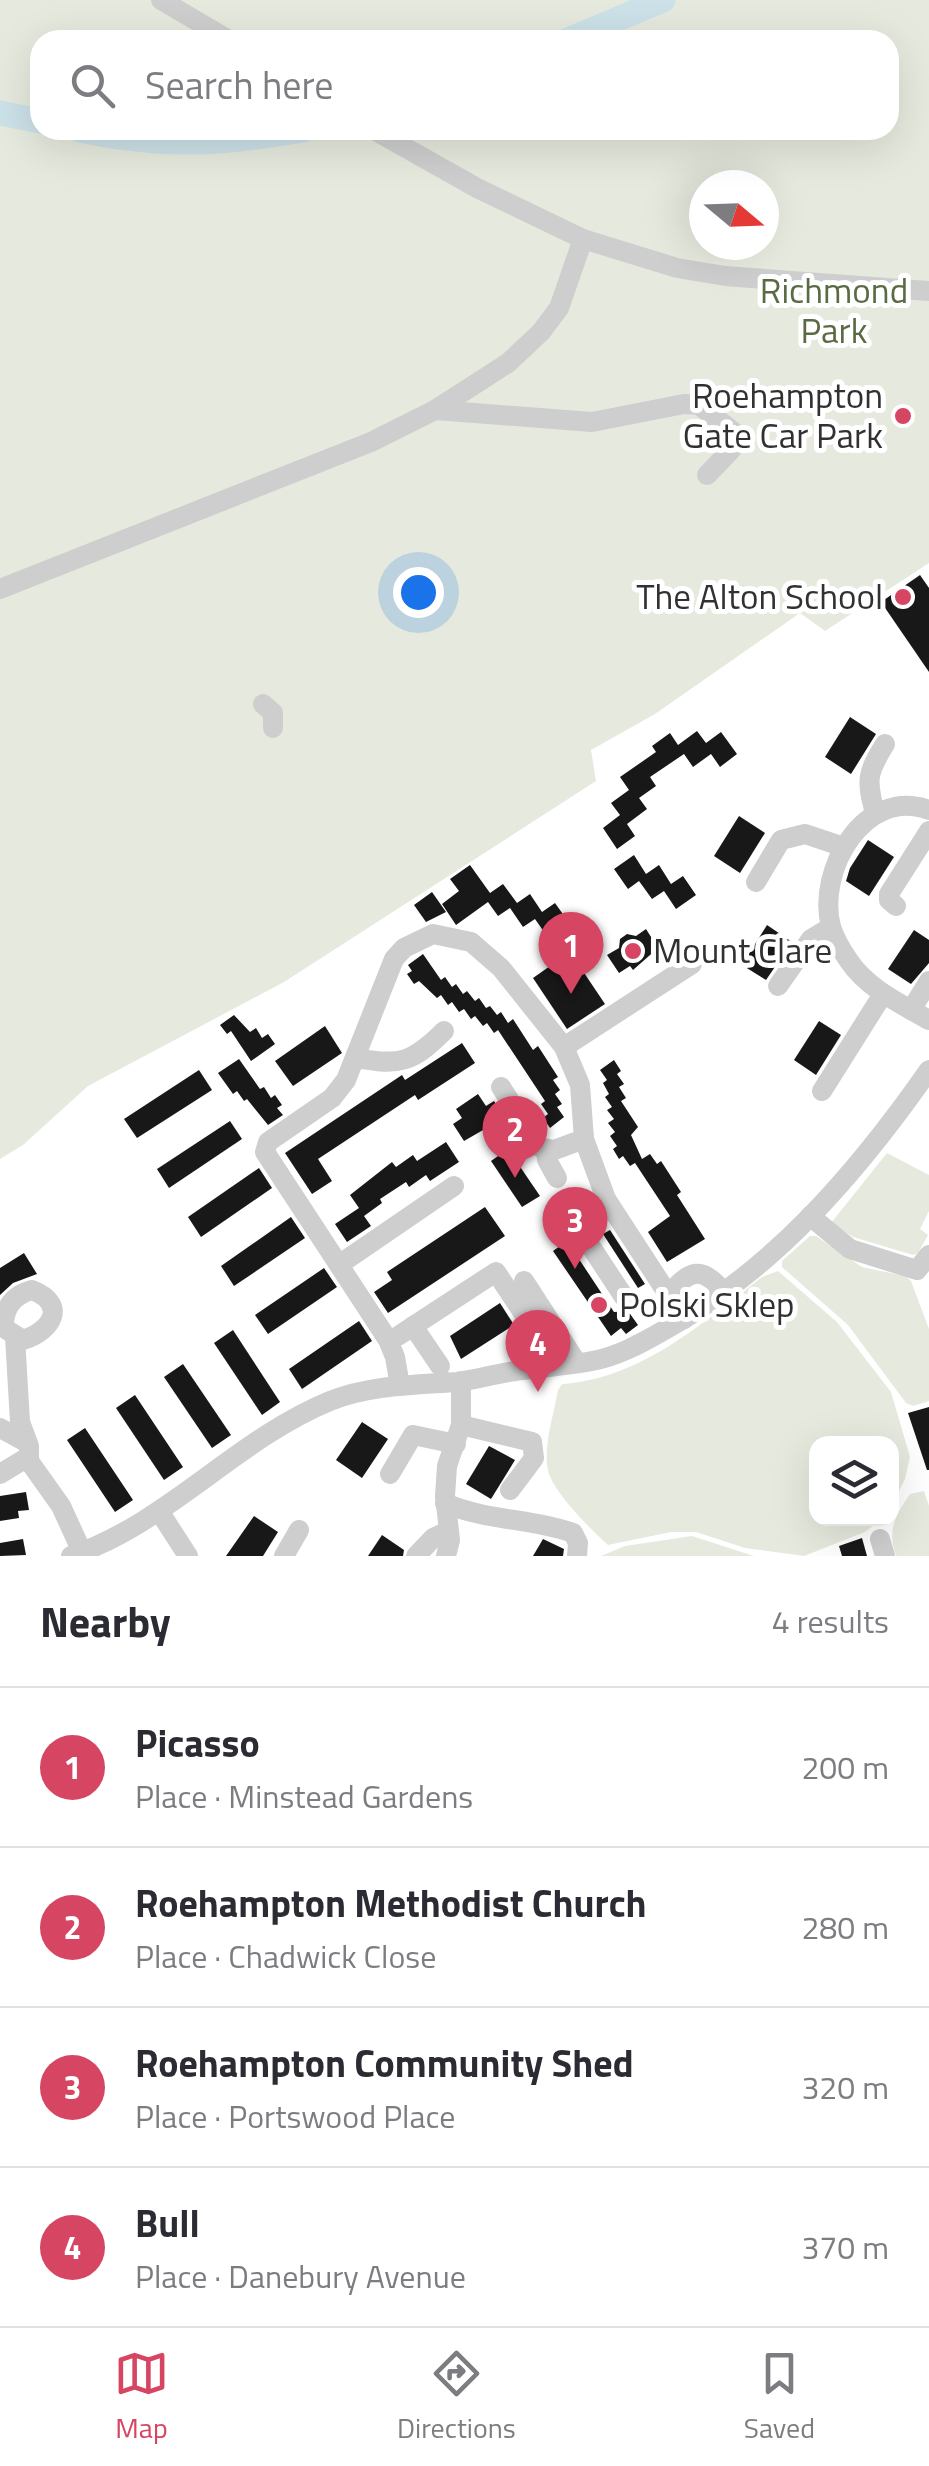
<!DOCTYPE html>
<html lang="en">
<head>
<meta charset="utf-8">
<style>
	:root { --surface:#fff; --page:#f2f2f3; --text:#2b2b33; --muted:#7c7c81; --line:#e1e1e2; --accent:#d64562 }
	body { margin:0; font-family:"Titillium Web",sans-serif; background:var(--page); color:var(--text) }
	.controls { position:absolute; right:30px; bottom:30px; display:grid; overflow:hidden; border-radius:20px; box-shadow:0 10px 40px #0002 }
	.controls button { width:90px; height:90px; display:grid; place-items:center; padding:0; border:0; border-bottom:2px solid var(--line); background:var(--surface); color:var(--text); font:50px sans-serif }
	.compass { position:absolute; left:689px; top:170px; width:90px; height:90px; border-radius:50%; background:var(--surface); box-shadow:0 10px 40px #0002; rotate:109deg }
	.you { position:absolute; left:418px; top:592px; width:35px; height:35px; margin:-25px; border:8px solid #fff; border-radius:50%; background:#1a73e8; box-shadow:0 0 0 15px #1a73e833 }
	.badge { display:grid; place-items:center; width:65px; height:65px; border-radius:50%; background:var(--accent); color:#fff; font-size:32px; font-weight:700 }
	.pin { position:absolute; translate:-50% -82px; filter:drop-shadow(0 2px 5px #0008) }
	.pin::after { content:''; position:absolute; top:52px; width:35px; height:30px; background:inherit; clip-path:polygon(0 0,100% 0,50% 100%) }
	.list { margin:0; padding:0; list-style:none }
	h2 { display:flex; justify-content:space-between; align-items:center; height:130px; margin:0; padding:0 40px; font-size:42px }
	h2 small { font-size:32px; font-weight:400; color:var(--muted) }
	.list li { display:grid; grid-template-columns:65px 1fr auto; gap:30px; align-items:center; box-sizing:border-box; height:160px; padding:0 40px; border-top:2px solid var(--line) }
	.list b { display:block; font-size:38px; white-space:nowrap }
	.list p { margin:0; font-size:32px; white-space:nowrap; color:var(--muted) }
	.list em { font-size:32px; font-style:normal; color:var(--muted) }
	.icon { flex:none; width:55px; height:55px; fill:none; stroke:currentColor; stroke-width:2; stroke-linecap:round; stroke-linejoin:round }
	.map { position:relative; flex:none; width:929px; height:1556px; overflow:hidden }
	.search { position:absolute; background:var(--surface); box-shadow:0 10px 40px #0002; left:30px; right:30px; top:30px; height:110px; display:flex; align-items:center; gap:25px; box-sizing:border-box; padding:0 35px; border-radius:30px; color:var(--muted); font-size:38px }
	.sheet { height:770px; background:var(--surface) }
	nav { display:flex; justify-content:space-around; align-items:center; box-sizing:border-box; height:140px; border-top:2px solid var(--line); background:var(--surface); font-size:28px; color:var(--muted) }
	nav a { display:grid; justify-items:center; gap:5px }
	nav .on { color:var(--accent) }
	.map>svg:first-child { display:block }
	.green { fill:#e6eade; fill-rule:evenodd }
	.lines { fill:none; stroke-linecap:round; stroke-linejoin:round }
	.river { stroke:#cce1e8; stroke-width:25 }
	.building { fill:#181818 }
	.minor { stroke:#cecece; stroke-width:20 }
	.poi-dot { fill:#d64562; stroke:#fff; stroke-width:4 }
	.labels { text-anchor:middle; stroke-width:10; stroke-linejoin:round; paint-order:stroke }
	.park-label { font-size:35px; fill:#5a6a42; stroke:#fff }
	.poi-label { font-size:35px; fill:#313131; stroke:#fff; text-anchor:end }
</style>
</head>
<body>
<div class="map">
<svg width="929" height="1556" viewBox="0 0 929 1556">
	<rect width="100%" height="100%" fill="#fff"/>
	<g class="green">
		<path d="M 0,0 L 929,0 L 929,563 L 825,631 L 800,613 L 655,714 L 591,750 L 596,781 L 284,982 L 88,1086 L 23,1145 L 0,1159 ZM 40,40 L 889,40 L 889,130 L 40,130 ZM 704,185 L 764,185 L 764,245 L 704,245 Z"/>
		<path d="M 887,1153 L 929,1175 L 929,1211 L 920,1229 L 928,1235 L 918,1253 L 913,1255 L 853,1237 L 831,1223 Z"/>
		<path d="M 810,1236 L 816,1236 L 862,1267 L 905,1276 L 911,1281 L 929,1329 L 929,1401 L 913,1406 L 906,1403 L 848,1325 L 782,1267 L 782,1261 Z"/>
		<path d="M 778,1271 L 837,1322 L 891,1392 L 910,1457 L 905,1479 L 892,1505 L 892,1444 L 816,1444 L 816,1518 L 882,1519 L 865,1532 L 804,1556 L 745,1548 L 696,1532 L 671,1532 L 608,1545 C 592,1531 552,1491 548,1470 C 543,1446 554,1414 558,1390 L 562,1384 C 640,1379 703,1323 762,1277 Z"/>
		<path d="M 924,1491 L 929,1506 L 929,1556 L 896,1556 C 887,1530 895,1516 910,1494 Z"/>
		<path d="M 692,1536 L 754,1556 L 601,1556 L 625,1546 Z"/>
	</g>
	<g class="lines">
		<g class="river">
			<path d="M 568,40 L 663,0"/>
			<path d="M 0,113 L 40,121"/>
			<path d="M 80,130 C 163,148 221,144 303,130"/>
		</g>
	</g>
	<g class="building">
		<path d="M 920,575 L 929,588 L 929,672 L 881,602 Z"/>
		<path d="M 850,717 L 876,734 L 851,774 L 825,757 Z"/>
		<path d="M 697,731 L 706,743 L 721,732 L 737,754 L 720,767 L 711,754 L 693,767 L 684,754 L 650,777 L 656,786 L 639,798 L 647,809 L 627,824 L 635,836 L 617,849 L 603,828 L 620,815 L 611,803 L 629,790 L 620,777 L 656,752 L 652,746 L 670,733 L 678,745 Z"/>
		<path d="M 739,816 L 765,833 L 740,873 L 714,856 Z"/>
		<path d="M 868,840 L 894,857 L 869,896 L 846,881 L 850,868 Z"/>
		<path d="M 634,855 L 646,874 L 659,865 L 671,884 L 683,876 L 696,895 L 676,909 L 664,891 L 652,899 L 639,881 L 628,889 L 614,869 Z"/>
		<path d="M 470,865 L 490,893 L 503,884 L 517,903 L 530,894 L 542,912 L 555,903 L 570,924 L 549,939 L 535,919 L 523,927 L 510,908 L 498,916 L 488,902 L 456,925 L 442,904 L 459,891 L 450,879 Z"/>
		<path d="M 432,892 L 446,912 L 426,922 L 414,905 Z"/>
		<path d="M 767,925 L 792,942 L 766,980 L 742,965 Z"/>
		<path d="M 646,929 L 658,948 L 633,970 L 630,966 L 619,973 L 607,955 L 619,948 L 620,939 L 627,934 L 636,936 Z"/>
		<path d="M 914,930 L 929,940 L 929,963 L 911,984 L 888,969 Z"/>
		<path d="M 570,952 L 605,1004 L 567,1029 L 533,978 Z"/>
		<path d="M 423,954 L 441,980 L 445,977 L 452,987 L 456,984 L 463,994 L 467,991 L 475,1001 L 479,998 L 486,1008 L 490,1006 L 497,1015 L 501,1012 L 508,1023 L 513,1019 L 533,1050 L 538,1046 L 558,1077 L 553,1080 L 560,1090 L 555,1094 L 562,1104 L 557,1107 L 564,1117 L 550,1128 L 543,1118 L 548,1114 L 541,1104 L 545,1101 L 498,1030 L 494,1033 L 487,1023 L 483,1026 L 475,1016 L 471,1019 L 464,1009 L 459,1012 L 452,1002 L 448,1005 L 441,995 L 437,998 L 419,981 L 414,984 L 407,974 L 412,971 L 408,965 Z"/>
		<path d="M 234,1015 L 250,1032 L 256,1028 L 262,1038 L 268,1034 L 275,1044 L 251,1061 L 231,1031 L 227,1034 L 220,1025 Z"/>
		<path d="M 819,1021 L 841,1035 L 816,1075 L 794,1060 Z"/>
		<path d="M 325,1026 L 342,1053 L 293,1086 L 275,1061 Z"/>
		<path d="M 462,1043 L 475,1063 L 418,1100 L 415,1095 L 318,1159 L 332,1181 L 312,1194 L 285,1153 L 402,1075 L 405,1080 Z"/>
		<path d="M 239,1059 L 260,1089 L 264,1087 L 271,1098 L 275,1095 L 282,1105 L 277,1108 L 283,1115 L 268,1125 L 247,1099 L 244,1101 L 237,1091 L 233,1094 L 218,1073 Z"/>
		<path d="M 614,1060 L 621,1071 L 617,1074 L 624,1084 L 619,1087 L 626,1098 L 621,1101 L 638,1127 L 631,1135 L 642,1159 L 650,1154 L 657,1164 L 661,1161 L 681,1192 L 677,1195 L 705,1239 L 667,1262 L 648,1232 L 670,1216 L 635,1163 L 630,1166 L 623,1156 L 619,1159 L 613,1149 L 617,1146 L 610,1136 L 615,1132 L 608,1123 L 614,1119 L 607,1110 L 612,1107 L 605,1097 L 609,1094 L 603,1083 L 607,1080 L 600,1070 Z"/>
		<path d="M 199,1070 L 212,1090 L 137,1138 L 124,1119 Z"/>
		<path d="M 478,1094 L 486,1106 L 494,1101 L 501,1112 L 494,1117 L 497,1122 L 464,1141 L 453,1124 L 462,1118 L 456,1109 Z"/>
		<path d="M 230,1121 L 242,1139 L 169,1188 L 157,1169 Z"/>
		<path d="M 446,1142 L 459,1162 L 430,1181 L 426,1175 L 409,1187 L 406,1182 L 380,1199 L 382,1203 L 364,1216 L 371,1226 L 347,1242 L 335,1224 L 359,1208 L 350,1195 L 392,1162 L 396,1167 L 413,1155 L 417,1161 Z"/>
		<path d="M 508,1149 L 540,1196 L 522,1207 L 491,1161 Z"/>
		<path d="M 259,1168 L 272,1188 L 201,1237 L 188,1217 Z"/>
		<path d="M 485,1207 L 505,1236 L 388,1313 L 374,1292 L 392,1280 L 387,1272 Z"/>
		<path d="M 291,1217 L 305,1238 L 234,1286 L 221,1266 Z"/>
		<path d="M 610,1230 L 645,1284 L 638,1288 L 603,1234 Z"/>
		<path d="M 567,1241 L 614,1312 L 628,1311 L 638,1325 L 626,1334 L 621,1328 L 611,1336 L 553,1251 Z"/>
		<path d="M 24,1253 L 37,1274 L 13,1283 L 0,1295 L 0,1268 Z"/>
		<path d="M 324,1268 L 337,1287 L 268,1334 L 255,1315 Z"/>
		<path d="M 500,1303 L 514,1325 L 461,1359 L 450,1336 Z"/>
		<path d="M 359,1321 L 372,1341 L 302,1389 L 289,1369 Z"/>
		<path d="M 233,1330 L 280,1402 L 262,1415 L 214,1343 Z"/>
		<path d="M 183,1364 L 231,1435 L 212,1448 L 164,1377 Z"/>
		<path d="M 135,1395 L 183,1467 L 164,1480 L 116,1408 Z"/>
		<path d="M 929,1407 L 929,1470 L 927,1470 L 908,1413 Z"/>
		<path d="M 362,1422 L 388,1439 L 362,1478 L 336,1460 Z"/>
		<path d="M 85,1428 L 133,1500 L 115,1512 L 67,1440 Z"/>
		<path d="M 489,1446 L 515,1460 L 491,1499 L 466,1484 Z"/>
		<path d="M 26,1492 L 29,1510 L 18,1511 L 19,1518 L 0,1521 L 0,1496 Z"/>
		<path d="M 254,1516 L 278,1532 L 263,1556 L 226,1556 Z"/>
		<path d="M 382,1535 L 404,1550 L 403,1556 L 368,1556 Z"/>
		<path d="M 862,1538 L 867,1556 L 842,1556 L 839,1546 Z"/>
		<path d="M 23,1539 L 26,1555 L 0,1556 L 0,1543 Z"/>
		<path d="M 543,1539 L 564,1549 L 563,1556 L 533,1556 Z"/>
	</g>
	<g class="lines">
		<g class="minor">
			<path d="M 161,0 L 229,40"/>
			<path d="M 374,130 L 477,188 L 583,239 L 677,268 L 725,276 L 929,291"/>
			<path d="M 435,410 L 592,422 L 684,404 L 699,405 L 735,433 L 732,449 L 707,475"/>
			<path d="M 0,589 L 371,442 L 435,410 L 508,363 L 541,332 L 559,308 L 583,239"/>
			<path d="M 263,704 L 273,713 L 273,728"/>
			<path d="M 929,810 C 865,786 816,870 831,927 C 835,939 842,951 849,961 C 868,989 901,1004 929,1020"/>
			<path d="M 875,813 C 866,780 867,773 885,744"/>
			<path d="M 756,882 L 781,840 L 805,834 L 844,847"/>
			<path d="M 896,906 L 889,900 L 889,894 L 929,831"/>
			<path d="M 778,986 L 811,939 L 831,927"/>
			<path d="M 911,1010 L 929,981"/>
			<path d="M 564,1047 L 692,964"/>
			<path d="M 356,1058 C 399,1066 412,1063 444,1031"/>
			<path d="M 501,1087 L 539,1147 L 554,1150 L 584,1139"/>
			<path d="M 822,1091 L 883,994"/>
			<path d="M 546,1150 L 547,1160 L 557,1178"/>
			<path d="M 609,1206 L 578,1227 L 624,1297"/>
			<path d="M 810,1216 L 850,1249 L 917,1270 L 929,1255"/>
			<path d="M 340,1264 L 454,1186"/>
			<path d="M 524,1281 L 577,1363"/>
			<path d="M 32,1290 C 68,1304 52,1331 23,1340 L 4,1328 C 3,1308 13,1295 32,1290 Z"/>
			<path d="M 669,1295 C 689,1269 703,1265 724,1293"/>
			<path d="M 413,1326 L 440,1366"/>
			<path d="M 398,1336 L 496,1272 L 537,1334 L 536,1369"/>
			<path d="M 15,1337 L 20,1422 L 29,1446 L 29,1461"/>
			<path d="M 400,1386 L 395,1357 L 388,1340 L 265,1152 L 268,1142 L 332,1098 L 346,1080 L 394,959 L 404,948 L 433,934 L 471,942 L 501,968 L 564,1047 L 580,1085 L 584,1139 L 606,1199 L 684,1319"/>
			<path d="M 461,1425 L 532,1442 L 534,1458 L 510,1490"/>
			<path d="M 0,1428 L 24,1441"/>
			<path d="M 29,1461 L 61,1506 L 82,1552"/>
			<path d="M 0,1474 L 23,1460 L 29,1461"/>
			<path d="M 390,1474 L 413,1435 L 456,1444"/>
			<path d="M 445,1503 C 486,1521 531,1518 573,1533 L 578,1543 L 577,1556"/>
			<path d="M 159,1511 L 188,1556"/>
			<path d="M 880,1539 L 885,1556"/>
			<path d="M 71,1556 C 168,1523 237,1439 330,1401 C 370,1385 415,1385 457,1382 C 477,1380 497,1373 516,1371 C 541,1367 567,1366 592,1361 C 616,1357 640,1344 661,1332 C 773,1271 857,1173 929,1070"/>
			<path d="M 284,1556 L 299,1530"/>
			<path d="M 416,1556 L 433,1538 L 448,1531"/>
			<path d="M 446,1556 L 450,1540 L 445,1496 L 447,1466 L 461,1425 L 461,1381"/>
		</g>
	</g>
	<g class="poi-dot">
		<circle cx="903" cy="416" r="10"/>
		<circle cx="903" cy="597" r="10"/>
		<circle cx="633" cy="951" r="10"/>
		<circle cx="599" cy="1305" r="10"/>
	</g>
	<g class="labels">
		<g class="park-label">
			<text x="834" y="303">Richmond<tspan x="834" dy="40">Park</tspan></text>
		</g>
		<g class="poi-label">
			<text x="883" y="408">Roehampton<tspan x="883" dy="40">Gate Car Park</tspan></text>
			<text x="883" y="609">The Alton School</text>
			<text x="653" y="963" text-anchor="start">Mount Clare</text>
			<text x="619" y="1317" text-anchor="start">Polski Sklep</text>
		</g>
	</g>
</svg>
<div class="controls">
<button><svg class="icon" aria-label="layers" viewBox="0 0 24 24"><path d="M12 4l9 5-9 5-9-5zM3 14l9 5 9-5"/></svg></button>
</div>
<svg class="compass" viewBox="-18 -18 36 36"><path d="M0-13l5 13h-10z" fill="#e53935"/><path d="M0 13l5-13h-10z" fill="#7c7c81"/></svg>
<div class="you"></div>
<div class="pin badge" style="left:571px;top:994px">1</div>
<div class="pin badge" style="left:515px;top:1178px">2</div>
<div class="pin badge" style="left:575px;top:1269px">3</div>
<div class="pin badge" style="left:538px;top:1392px">4</div>
<div class="search"><svg class="icon" aria-label="search" viewBox="0 0 24 24"><circle cx="10" cy="10" r="6"/><path d="M15 15l6 6"/></svg>Search here</div>
</div>
<section class="sheet">
<h2>Nearby<small>4 results</small></h2>
<ul class="list">
<li><span class="badge">1</span><div><b>Picasso</b><p>Place · Minstead Gardens</p></div><em>200 m</em></li>
<li><span class="badge">2</span><div><b>Roehampton Methodist Church</b><p>Place · Chadwick Close</p></div><em>280 m</em></li>
<li><span class="badge">3</span><div><b>Roehampton Community Shed</b><p>Place · Portswood Place</p></div><em>320 m</em></li>
<li><span class="badge">4</span><div><b>Bull</b><p>Place · Danebury Avenue</p></div><em>370 m</em></li>
</ul>
</section>
<nav>
<a class="on"><svg class="icon" aria-label="map" viewBox="0 0 24 24"><path d="M3 6l6-2 6 2 6-2v14l-6 2-6-2-6 2zM9 4v14M15 6v14"/></svg>Map</a>
<a><svg class="icon" aria-label="directions" viewBox="0 0 24 24"><path d="M12 3l9 9-9 9-9-9zM9 14v-3h6M13 9l2 2-2 2"/></svg>Directions</a>
<a><svg class="icon" aria-label="saved" viewBox="0 0 24 24"><path d="M7 4h10v16l-5-4-5 4z"/></svg>Saved</a>
</nav>
</body>
</html>
